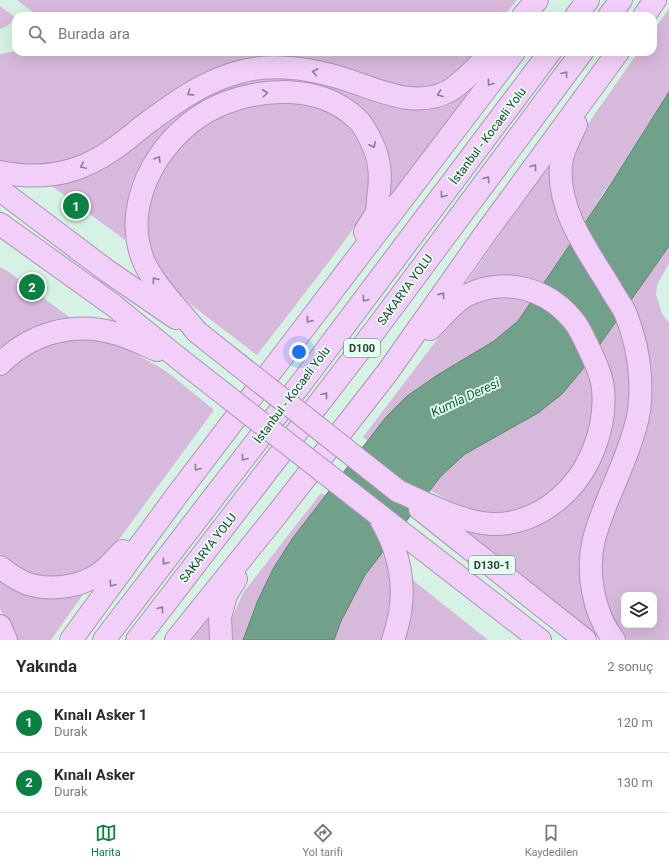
<!DOCTYPE html>
<html lang="tr">
<head>
<meta charset="utf-8">
<style>
	:root { --surface:#fff; --page:#f2f2f3; --text:#2b2b33; --muted:#7c7c81; --line:#e1e1e2; --accent:#0b8043 }
	body { margin:0; font-family:Roboto,sans-serif; background:var(--page); color:var(--text) }
	.controls { position:absolute; right:12px; bottom:12px; display:grid; overflow:hidden; border-radius:8px; box-shadow:0 4px 16px #0002 }
	.controls button { width:36px; height:36px; display:grid; place-items:center; padding:0; border:0; border-bottom:1px solid var(--line); background:var(--surface); color:var(--text); font:20px sans-serif }
	.you { position:absolute; left:299px; top:352px; width:14px; height:14px; margin:-10px; border:3px solid #fff; border-radius:50%; background:#1a73e8; box-shadow:0 0 0 6px #1a73e833 }
	.badge { display:grid; place-items:center; width:26px; height:26px; border-radius:50%; background:var(--accent); color:#fff; font-size:13px; font-weight:700 }
	.pin { position:absolute; translate:-50% -50%; border:2px solid #fff; box-shadow:0 1px 4px #0006 }
	.list { margin:0; padding:0; list-style:none }
	h2 { display:flex; justify-content:space-between; align-items:center; height:52px; margin:0; padding:0 16px; font-size:17px }
	h2 small { font-size:13px; font-weight:400; color:var(--muted) }
	.list li { display:grid; grid-template-columns:26px 1fr auto; gap:12px; align-items:center; box-sizing:border-box; height:60px; padding:0 16px; border-top:1px solid var(--line) }
	.list b { display:block; font-size:15px; white-space:nowrap }
	.list p { margin:0; font-size:13px; white-space:nowrap; color:var(--muted) }
	.list em { font-size:13px; font-style:normal; color:var(--muted) }
	.icon { flex:none; width:22px; height:22px; fill:none; stroke:currentColor; stroke-width:2; stroke-linecap:round; stroke-linejoin:round }
	.map { position:relative; flex:none; width:669px; height:640px; overflow:hidden }
	.search { position:absolute; background:var(--surface); box-shadow:0 4px 16px #0002; left:12px; right:12px; top:12px; height:44px; display:flex; align-items:center; gap:10px; box-sizing:border-box; padding:0 14px; border-radius:12px; color:var(--muted); font-size:15px }
	.sheet { height:172px; background:var(--surface) }
	nav { display:flex; justify-content:space-around; align-items:center; box-sizing:border-box; height:56px; border-top:1px solid var(--line); background:var(--surface); font-size:11px; color:var(--muted) }
	nav a { display:grid; justify-items:center; gap:2px }
	nav .on { color:var(--accent) }
	.map>svg:first-child { display:block }
	.green { fill:#d7b9dc; fill-rule:evenodd }
	.water { fill:#71a18b; stroke:#5e8372 }
	.lines { fill:none; stroke-linecap:round; stroke-linejoin:round }
	.trunk-casing { stroke:#ad94b4; stroke-width:24 }
	.trunk { stroke:#f2cff8; stroke-width:22 }
	.trunk-bridge-casing { stroke:#ad94b4; stroke-width:24; stroke-linecap:butt }
	.trunk-bridge { stroke:#f2cff8; stroke-width:22 }
	.oneway { stroke:#887f8e }
	.labels { text-anchor:middle; stroke-width:3.5; stroke-linejoin:round; paint-order:stroke }
	.shield { fill:#e3fff1; stroke:#677770; stroke-width:1 }
	.shield-label { font-size:11px; font-weight:bold; fill:#323d38 }
	.street-label { font-size:12px; fill:#323d38; stroke:#e3fff1 }
	.water-label { font-size:13px; font-style:italic; fill:#1d5943; stroke:#e3fff1 }
</style>
</head>
<body>
<div class="map">
<svg width="669" height="640" viewBox="0 0 669 640">
	<rect width="100%" height="100%" fill="#d6f2e4"/>
	<g class="green">
		<path d="M 17,0 L 517,0 L 504,16 L 38,16 Z"/>
		<path d="M 0,6 L 16,18 L 7,26 L 0,29 Z"/>
		<path d="M 669,9 L 669,92 L 584,223 C 579,211 574,199 572,185 C 568,151 588,123 607,97 C 617,82 628,67 638,52 L 653,52 L 653,31 Z"/>
		<path d="M 16,51 L 16,52 L 476,52 L 456,76 L 442,85 L 423,91 L 279,60 L 110,142 L 53,167 L 8,164 L 0,161 L 0,54 Z"/>
		<path d="M 276,77 L 298,78 L 322,83 L 414,110 C 436,109 450,100 470,91 L 390,196 L 389,173 L 375,128 L 261,84 L 143,162 L 131,186 L 127,208 L 125,240 L 49,184 L 197,100 L 237,83 L 256,79 Z"/>
		<path d="M 274,102 C 323,104 361,118 368,172 C 370,182 369,201 365,211 C 363,216 358,221 355,226 C 346,239 337,251 328,263 C 304,294 281,324 257,355 L 190,304 L 172,287 L 158,268 L 149,252 L 144,225 L 153,186 L 163,166 L 194,130 L 237,109 Z"/>
		<path d="M 553,158 L 572,242 L 542,286 L 462,289 Z"/>
		<path d="M 669,246 L 669,263 L 657,285 L 656,294 L 662,314 L 669,323 L 669,640 L 627,640 L 617,628 L 602,591 L 601,557 L 604,538 L 638,453 L 631,301 ZM 624,595 L 654,595 L 654,625 L 624,625 Z"/>
		<path d="M 0,267 L 9,272 L 73,320 L 0,352 Z"/>
		<path d="M 508,296 L 520,298 L 531,302 L 518,321 L 494,341 L 439,374 L 407,396 L 386,417 L 368,441 L 363,437 L 449,324 L 467,306 L 479,301 Z"/>
		<path d="M 617,321 L 630,362 L 629,417 L 593,516 L 603,640 L 453,523 L 563,507 L 613,388 L 608,363 L 600,345 Z"/>
		<path d="M 68,336 L 108,341 L 132,352 L 156,365 L 170,374 L 214,410 L 117,542 C 111,549 105,558 98,563 C 66,586 28,582 0,554 L 0,376 L 22,357 Z"/>
		<path d="M 586,365 L 592,384 L 594,402 L 588,442 L 569,477 L 541,501 L 510,513 L 492,514 L 475,511 L 460,507 L 430,490 L 441,476 L 465,454 L 499,435 Z"/>
		<path d="M 321,493 L 326,496 C 314,510 302,525 292,540 C 271,571 254,605 243,640 L 233,640 L 231,630 L 232,618 L 243,593 Z"/>
		<path d="M 382,552 L 389,571 L 393,598 L 383,640 L 334,640 C 343,608 362,578 382,552 Z"/>
		<path d="M 409,577 L 488,640 L 403,640 Z"/>
		<path d="M 0,578 L 84,593 L 51,640 L 15,640 L 0,609 Z"/>
		<path d="M 212,614 L 212,640 L 192,640 Z"/>
	</g>
	<path class="water" d="M 669,92 L 669,246 L 582,370 L 562,394 L 538,413 L 465,454 L 441,476 L 365,575 L 341,621 L 334,640 L 243,640 L 258,600 L 273,569 L 292,539 L 386,417 L 407,396 L 439,374 L 494,341 L 518,321 L 603,196 Z"/>
	<g class="lines">
		<g class="trunk-casing">
			<g id="trunk">
				<path d="M 523,16 L 537,0"/>
				<path d="M 576,16 L 588,0"/>
				<path d="M 609,16 L 621,0"/>
				<path d="M 644,16 L 655,0"/>
				<path d="M 576,125 C 570,138 562,151 561,165 C 557,211 588,251 611,289 C 615,297 621,304 625,312 C 633,332 639,355 640,377 C 641,393 640,413 635,428 C 625,466 604,501 594,539 C 586,572 593,613 614,640"/>
				<path d="M 0,172 C 24,177 51,177 75,169 C 100,161 123,143 143,126 C 174,103 205,80 243,71 C 266,65 295,67 318,72 C 332,75 345,79 359,84 C 388,94 419,107 449,91 C 465,81 478,66 491,52"/>
				<path d="M 0,190 L 106,270 L 176,318"/>
				<path d="M 0,224 L 113,305 L 178,358"/>
				<path d="M 197,332 C 181,312 150,281 142,257 C 121,198 164,130 218,106 C 261,87 320,84 356,118 C 363,124 368,134 372,143 C 381,161 381,179 378,199 C 378,204 378,209 376,214 C 373,220 368,226 365,232"/>
				<path d="M 0,364 C 30,334 72,321 114,333 C 129,337 143,344 157,350"/>
				<path d="M 398,491 C 428,504 459,522 492,524 C 515,525 539,515 556,501 C 589,475 607,429 603,388 C 602,376 596,364 591,353 C 586,343 582,333 576,324 C 549,288 505,276 465,296 C 454,302 439,320 430,329"/>
				<path d="M 420,509 L 585,640"/>
				<path d="M 379,515 L 540,640"/>
				<path d="M 381,520 C 386,529 391,538 394,548 C 405,580 404,608 393,640"/>
				<path d="M 0,567 C 10,575 23,584 36,586 C 55,590 79,586 96,576 C 106,570 115,559 123,551"/>
				<path d="M 0,626 L 6,640"/>
				<path d="M 71,640 L 177,495 L 514,52"/>
				<path d="M 104,640 L 306,377 L 550,52"/>
				<path d="M 137,640 L 376,329 L 582,52"/>
				<path d="M 176,640 L 274,518 L 387,373 L 485,234 L 618,52"/>
				<path d="M 221,640 L 220,617 L 226,595 L 236,579"/>
			</g>
		</g>
		<use href="#trunk" class="trunk"/>
		<g class="trunk-bridge-casing">
			<g id="trunk-bridge">
				<path d="M 197,332 L 398,491"/>
				<path d="M 178,358 L 379,515"/>
			</g>
		</g>
		<use href="#trunk-bridge" class="trunk-bridge"/>
	</g>
	<defs><path id="oneway-chevron" d="M-2-3.5L2.5 0L-2 3.5" fill="none" stroke-width="1.6" stroke-linecap="round" stroke-linejoin="round"/></defs>
	<g class="oneway">
		<use href="#oneway-chevron" transform="translate(315 72) rotate(-169)"/>
		<use href="#oneway-chevron" transform="translate(565 74) rotate(-53)"/>
		<use href="#oneway-chevron" transform="translate(490 83) rotate(127)"/>
		<use href="#oneway-chevron" transform="translate(190 93) rotate(147)"/>
		<use href="#oneway-chevron" transform="translate(265 93) rotate(-7)"/>
		<use href="#oneway-chevron" transform="translate(440 94) rotate(159)"/>
		<use href="#oneway-chevron" transform="translate(373 145) rotate(64)"/>
		<use href="#oneway-chevron" transform="translate(158 159) rotate(-59)"/>
		<use href="#oneway-chevron" transform="translate(83 166) rotate(155)"/>
		<use href="#oneway-chevron" transform="translate(534 167) rotate(-54)"/>
		<use href="#oneway-chevron" transform="translate(487 179) rotate(-54)"/>
		<use href="#oneway-chevron" transform="translate(443 195) rotate(127)"/>
		<use href="#oneway-chevron" transform="translate(155 280) rotate(-127)"/>
		<use href="#oneway-chevron" transform="translate(442 295) rotate(-55)"/>
		<use href="#oneway-chevron" transform="translate(365 299) rotate(127)"/>
		<use href="#oneway-chevron" transform="translate(309 320) rotate(128)"/>
		<use href="#oneway-chevron" transform="translate(325 395) rotate(-52)"/>
		<use href="#oneway-chevron" transform="translate(244 458) rotate(128)"/>
		<use href="#oneway-chevron" transform="translate(197 468) rotate(127)"/>
		<use href="#oneway-chevron" transform="translate(165 562) rotate(128)"/>
		<use href="#oneway-chevron" transform="translate(112 584) rotate(126)"/>
		<use href="#oneway-chevron" transform="translate(161 609) rotate(-52)"/>
	</g>
	<g class="labels">
		<g class="shield">
			<rect x="344" y="339" width="36" height="18" rx="3"/>
			<rect x="469" y="556" width="46" height="18" rx="3"/>
		</g>
		<g class="shield-label">
			<text x="362" y="352">D100</text>
			<text x="492" y="569">D130-1</text>
		</g>
		<g class="street-label">
			<text transform="translate(488 136) rotate(-53)" y="4">İstanbul - Kocaeli Yolu</text>
			<text transform="translate(405 290) rotate(-54)" y="4">SAKARYA YOLU</text>
			<text transform="translate(292 395) rotate(-53)" y="4">İstanbul - Kocaeli Yolu</text>
			<text transform="translate(208 548) rotate(-52)" y="4">SAKARYA YOLU</text>
		</g>
		<g class="water-label">
			<text transform="translate(465 397) rotate(-25)" y="5">Kumla Deresi</text>
		</g>
	</g>
</svg>
<div class="controls">
<button><svg class="icon" aria-label="layers" viewBox="0 0 24 24"><path d="M12 4l9 5-9 5-9-5zM3 14l9 5 9-5"/></svg></button>
</div>
<div class="you"></div>
<div class="pin badge" style="left:76px;top:206px">1</div>
<div class="pin badge" style="left:32px;top:287px">2</div>
<div class="search"><svg class="icon" aria-label="search" viewBox="0 0 24 24"><circle cx="10" cy="10" r="6"/><path d="M15 15l6 6"/></svg>Burada ara</div>
</div>
<section class="sheet">
<h2>Yakında<small>2 sonuç</small></h2>
<ul class="list">
<li><span class="badge">1</span><div><b>Kınalı Asker 1</b><p>Durak</p></div><em>120 m</em></li>
<li><span class="badge">2</span><div><b>Kınalı Asker</b><p>Durak</p></div><em>130 m</em></li>
</ul>
</section>
<nav>
<a class="on"><svg class="icon" aria-label="map" viewBox="0 0 24 24"><path d="M3 6l6-2 6 2 6-2v14l-6 2-6-2-6 2zM9 4v14M15 6v14"/></svg>Harita</a>
<a><svg class="icon" aria-label="directions" viewBox="0 0 24 24"><path d="M12 3l9 9-9 9-9-9zM9 14v-3h6M13 9l2 2-2 2"/></svg>Yol tarifi</a>
<a><svg class="icon" aria-label="saved" viewBox="0 0 24 24"><path d="M7 4h10v16l-5-4-5 4z"/></svg>Kaydedilen</a>
</nav>
</body>
</html>
